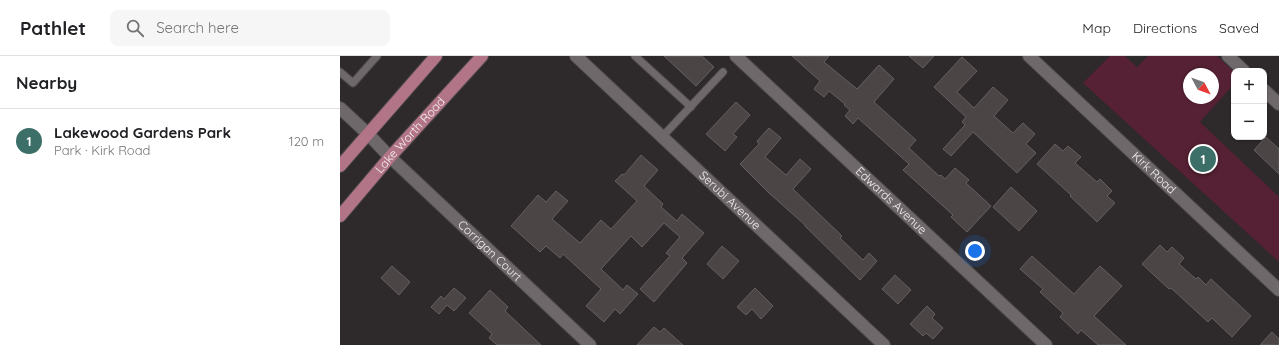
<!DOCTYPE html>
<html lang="en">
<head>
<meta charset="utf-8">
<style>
	:root { --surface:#fff; --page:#f6f6f6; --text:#202124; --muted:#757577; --line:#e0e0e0; --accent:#3b6f68 }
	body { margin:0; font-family:Quicksand,sans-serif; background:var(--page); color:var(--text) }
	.controls { position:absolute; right:12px; top:12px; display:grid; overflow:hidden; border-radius:8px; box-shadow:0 1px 3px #0004 }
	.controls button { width:36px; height:36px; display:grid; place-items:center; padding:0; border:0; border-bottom:1px solid var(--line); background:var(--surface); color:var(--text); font:20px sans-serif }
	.compass { position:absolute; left:843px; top:12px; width:36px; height:36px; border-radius:50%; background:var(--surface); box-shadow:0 1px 3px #0004; rotate:131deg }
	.you { position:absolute; left:635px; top:195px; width:14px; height:14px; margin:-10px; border:3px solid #fff; border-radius:50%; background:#1a73e8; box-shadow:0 0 0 6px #1a73e833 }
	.badge { display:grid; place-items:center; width:26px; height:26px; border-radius:50%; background:var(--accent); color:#fff; font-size:13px; font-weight:700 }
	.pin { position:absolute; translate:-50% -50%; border:2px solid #fff; box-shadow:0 1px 4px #0006 }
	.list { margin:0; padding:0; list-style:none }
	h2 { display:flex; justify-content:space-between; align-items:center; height:52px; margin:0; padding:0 16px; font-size:17px }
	h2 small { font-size:13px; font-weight:400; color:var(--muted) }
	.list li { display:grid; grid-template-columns:26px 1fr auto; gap:12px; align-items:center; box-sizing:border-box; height:64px; padding:0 16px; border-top:1px solid var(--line) }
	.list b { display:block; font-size:15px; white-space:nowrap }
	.list p { margin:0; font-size:13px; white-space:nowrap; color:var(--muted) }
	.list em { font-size:13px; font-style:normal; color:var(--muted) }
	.icon { flex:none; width:22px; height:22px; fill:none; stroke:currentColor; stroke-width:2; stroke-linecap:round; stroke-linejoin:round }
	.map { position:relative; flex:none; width:939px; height:289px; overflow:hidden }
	header { display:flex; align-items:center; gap:24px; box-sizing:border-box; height:56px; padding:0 20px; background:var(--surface); border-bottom:1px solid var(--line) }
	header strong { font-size:19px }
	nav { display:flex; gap:22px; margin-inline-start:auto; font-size:14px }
	.search { width:280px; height:36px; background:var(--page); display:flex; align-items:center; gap:10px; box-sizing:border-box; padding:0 14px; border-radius:8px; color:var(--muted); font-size:15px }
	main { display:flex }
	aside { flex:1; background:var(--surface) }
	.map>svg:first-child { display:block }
	.green { fill:#562134; fill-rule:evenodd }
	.building { fill:#4b4546; stroke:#665f61 }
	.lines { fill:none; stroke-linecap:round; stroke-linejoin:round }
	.lane-casing { stroke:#4c4748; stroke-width:9 }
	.street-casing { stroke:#4c4748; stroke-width:14 }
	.secondary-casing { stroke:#4c4748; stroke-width:14 }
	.primary-casing { stroke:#4c4748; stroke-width:14 }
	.lane { stroke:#6e686a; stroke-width:7 }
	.street { stroke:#6e686a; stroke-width:12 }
	.secondary { stroke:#6e686a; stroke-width:12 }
	.primary { stroke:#b27588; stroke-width:12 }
	.labels { text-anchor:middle; stroke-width:3; stroke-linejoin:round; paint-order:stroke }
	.street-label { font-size:12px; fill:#f4f0f1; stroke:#2e292a }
</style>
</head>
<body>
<header>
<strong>Pathlet</strong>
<div class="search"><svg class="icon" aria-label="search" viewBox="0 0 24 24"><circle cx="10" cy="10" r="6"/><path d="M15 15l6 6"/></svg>Search here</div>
<nav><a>Map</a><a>Directions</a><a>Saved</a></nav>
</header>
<main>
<aside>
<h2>Nearby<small></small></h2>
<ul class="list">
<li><span class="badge">1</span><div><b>Lakewood Gardens Park</b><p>Park · Kirk Road</p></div><em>120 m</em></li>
</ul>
</aside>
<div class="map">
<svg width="939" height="289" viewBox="0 0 939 289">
	<rect width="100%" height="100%" fill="#2e292a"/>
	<path class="green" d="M 770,0 L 785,0 L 797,11 L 808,0 L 877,0 L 894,16 L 894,28 L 860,66 L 939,141 L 939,206 L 743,27 ZM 849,18 L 873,18 L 873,42 L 849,42 Z"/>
	<g class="building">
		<path d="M 324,0 L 362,0 L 374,11 L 356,30 Z"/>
		<path d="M 452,0 L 489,0 L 484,6 L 517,33 L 539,9 L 554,23 L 534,46 L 576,84 L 569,92 L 599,120 L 601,119 L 605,123 L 615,112 L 629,124 L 626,127 L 651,150 L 627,176 L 611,161 L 613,159 L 563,114 L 569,108 L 518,62 L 513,68 L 505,60 L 510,54 L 504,49 L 505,48 L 489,35 L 484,41 L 474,33 L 480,25 Z"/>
		<path d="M 569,0 L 594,0 L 583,12 Z"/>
		<path d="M 622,1 L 637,15 L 617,36 L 634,52 L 653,31 L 668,44 L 654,60 L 673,77 L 683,67 L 695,78 L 686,88 L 696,97 L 677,117 L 633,76 L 611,100 L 603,93 L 625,69 L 622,66 L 626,61 L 594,31 Z"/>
		<path d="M 396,46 L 410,59 L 393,78 L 397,81 L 385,95 L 366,78 Z"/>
		<path d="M 429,72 L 441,82 L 425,101 L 446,119 L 460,103 L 471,113 L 453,133 L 502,180 L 500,182 L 523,204 L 529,197 L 537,205 L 520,224 L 465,170 L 465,169 L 429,137 L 400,108 L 419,88 L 417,85 Z"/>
		<path d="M 926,81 L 939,93 L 939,118 L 914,94 Z"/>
		<path d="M 715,88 L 723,95 L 728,90 L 741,101 L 735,107 L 757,126 L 760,123 L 772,135 L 767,140 L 775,147 L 757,166 L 730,140 L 731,139 L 697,108 Z"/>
		<path d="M 301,99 L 318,114 L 304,130 L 323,148 L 321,151 L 337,165 L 342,158 L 364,177 L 342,202 L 347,207 L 314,246 L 300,233 L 330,200 L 326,197 L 340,181 L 324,167 L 302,191 L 291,180 L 261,213 L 283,234 L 287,229 L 298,238 L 280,258 L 275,253 L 264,266 L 246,250 L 261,233 L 223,198 L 220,202 L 206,190 L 200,196 L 171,170 L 198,139 L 206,146 L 216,135 L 228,145 L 212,163 L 240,187 L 261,164 L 271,173 L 297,145 L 275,125 L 282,118 L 284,119 Z"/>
		<path d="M 671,131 L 697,155 L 679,175 L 653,151 Z"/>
		<path d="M 820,189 L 827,196 L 832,191 L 844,202 L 839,208 L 856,223 L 858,221 L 866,229 L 871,223 L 911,260 L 892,281 L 872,262 L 868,266 L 831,232 L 829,233 L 802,208 Z"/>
		<path d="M 382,190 L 399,205 L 383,223 L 367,208 Z"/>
		<path d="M 692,200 L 734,238 L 760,210 L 782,230 L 754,260 L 786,289 L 758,289 L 741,274 L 738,278 L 720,261 L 723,257 L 700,236 L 703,233 L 680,213 Z"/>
		<path d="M 52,210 L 70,226 L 59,239 L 41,222 Z"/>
		<path d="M 555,219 L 571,234 L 558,248 L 542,233 Z"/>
		<path d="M 114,232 L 126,242 L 114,255 L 107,249 L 99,258 L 91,251 L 101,240 L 104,243 Z"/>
		<path d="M 415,232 L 433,250 L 421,263 L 412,253 L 406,259 L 397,251 Z"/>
		<path d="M 150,234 L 168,251 L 165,255 L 201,289 L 157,289 L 149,282 L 152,278 L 129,257 Z"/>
		<path d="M 587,250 L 595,258 L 592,262 L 603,272 L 593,283 L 586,277 L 583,280 L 570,268 Z"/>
		<path d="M 314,271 L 320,276 L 324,272 L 343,289 L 297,289 Z"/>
		<path d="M 932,276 L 939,283 L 939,289 L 920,289 Z"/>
	</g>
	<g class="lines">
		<g class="lane-casing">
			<g id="lane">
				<path d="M 295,0 L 351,51"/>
				<path d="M 0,16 L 13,27 L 37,0"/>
				<path d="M 322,81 L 383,16"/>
			</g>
		</g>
		<g class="street-casing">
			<g id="street">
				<path id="s1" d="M 236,0 L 544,289"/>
				<path id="s2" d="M 396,0 L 706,289"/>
				<path d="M 888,0 L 904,15"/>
				<path d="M 924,34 L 939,48"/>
				<path id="s3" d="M 0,52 L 28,78 L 50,101 L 250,289"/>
			</g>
		</g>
		<g class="secondary-casing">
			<g id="secondary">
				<path id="s4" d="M 689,0 L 939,234"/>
			</g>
		</g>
		<g class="primary-casing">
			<g id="primary">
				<path d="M 0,110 L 96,0"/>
				<path id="s5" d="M 0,160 L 50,101 L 142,0"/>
			</g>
		</g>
		<use href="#lane" class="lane"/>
		<use href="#street" class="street"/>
		<use href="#secondary" class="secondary"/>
		<use href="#primary" class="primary"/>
	</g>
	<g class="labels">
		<g class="street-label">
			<text dy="4" stroke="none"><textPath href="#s5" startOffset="107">Lake Worth Road</textPath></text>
			<text dy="4" stroke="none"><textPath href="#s4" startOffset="171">Kirk Road</textPath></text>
			<text dy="4" stroke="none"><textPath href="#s1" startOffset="211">Serubi Avenue</textPath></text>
			<text dy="4" stroke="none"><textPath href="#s2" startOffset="212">Edwards Avenue</textPath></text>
			<text dy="4" stroke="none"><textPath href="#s3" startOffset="207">Corrigan Court</textPath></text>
		</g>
	</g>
</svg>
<div class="controls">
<button>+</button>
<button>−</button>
</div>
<svg class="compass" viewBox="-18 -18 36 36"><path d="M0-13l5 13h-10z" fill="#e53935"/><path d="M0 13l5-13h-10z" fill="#757577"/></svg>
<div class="you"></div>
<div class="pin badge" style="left:863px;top:103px">1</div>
</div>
</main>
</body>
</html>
